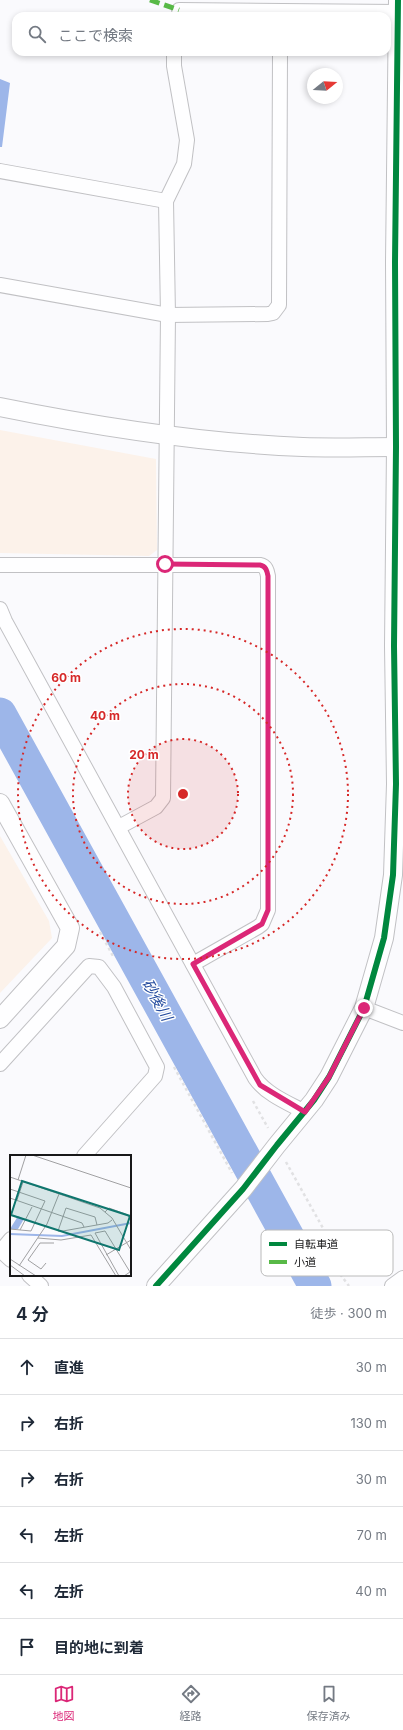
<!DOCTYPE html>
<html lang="ja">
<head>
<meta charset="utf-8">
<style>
	:root { --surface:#fff; --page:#f2f2f3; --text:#1f2937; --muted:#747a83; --line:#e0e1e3; --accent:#db2777 }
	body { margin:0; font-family:Inter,"Noto Sans JP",sans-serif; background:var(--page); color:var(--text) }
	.compass { position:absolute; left:307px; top:68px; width:36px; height:36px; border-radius:50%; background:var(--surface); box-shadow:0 2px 6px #0003; rotate:72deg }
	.stop { position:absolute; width:12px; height:12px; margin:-9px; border:3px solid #db2777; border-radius:50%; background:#fff }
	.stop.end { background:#db2777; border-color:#fff; box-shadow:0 1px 4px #0008 }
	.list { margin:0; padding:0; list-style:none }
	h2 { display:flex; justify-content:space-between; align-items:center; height:52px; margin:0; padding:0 16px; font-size:17px }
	h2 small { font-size:13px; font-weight:400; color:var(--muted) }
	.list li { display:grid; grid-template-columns:26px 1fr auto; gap:12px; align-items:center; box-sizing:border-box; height:56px; padding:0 16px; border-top:1px solid var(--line) }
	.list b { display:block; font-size:15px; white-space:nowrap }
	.list em { font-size:13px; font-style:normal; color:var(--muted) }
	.icon { flex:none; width:22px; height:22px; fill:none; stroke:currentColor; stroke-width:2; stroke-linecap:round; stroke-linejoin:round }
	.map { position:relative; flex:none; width:403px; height:1286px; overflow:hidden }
	.search { position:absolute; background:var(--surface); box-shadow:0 2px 6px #0003; left:12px; right:12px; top:12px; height:44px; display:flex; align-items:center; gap:10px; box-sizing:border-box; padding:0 14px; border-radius:12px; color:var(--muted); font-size:15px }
	.sheet { height:388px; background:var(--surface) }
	nav { display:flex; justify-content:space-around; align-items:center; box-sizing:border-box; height:56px; border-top:1px solid var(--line); background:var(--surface); font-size:11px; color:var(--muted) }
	nav a { display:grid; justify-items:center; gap:2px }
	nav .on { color:var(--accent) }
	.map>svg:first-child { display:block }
	.commercial { fill:#fcf2ea }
	.water { fill:#9db6e9 }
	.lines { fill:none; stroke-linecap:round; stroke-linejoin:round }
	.river { stroke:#9db6e9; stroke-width:33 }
	.minor-casing { stroke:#c1c1c4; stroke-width:16 }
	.tertiary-casing { stroke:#c1c1c4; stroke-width:20 }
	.path { stroke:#e1e1e3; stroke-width:2.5; stroke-dasharray:3 3; stroke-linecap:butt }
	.minor { stroke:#fefeff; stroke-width:14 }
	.tertiary { stroke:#fefeff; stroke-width:18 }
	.quiet { stroke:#58b947; stroke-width:5; stroke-dasharray:10 5; stroke-linecap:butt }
	.cycleway-casing { stroke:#fff; stroke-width:8 }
	.cycleway { stroke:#00873e; stroke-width:6 }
	.route { stroke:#db2777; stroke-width:5 }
	.ring { fill:none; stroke:#d62828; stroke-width:2; stroke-dasharray:2 4 }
	.labels { text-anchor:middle; stroke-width:3; stroke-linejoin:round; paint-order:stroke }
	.water-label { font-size:15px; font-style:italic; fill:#244b9e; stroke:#fff }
	.inset-river { fill:none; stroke:#9db6e9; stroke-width:2 }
	.inset-road { fill:none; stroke:#a0a0a2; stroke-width:1 }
	.view { fill:#0f766e; fill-opacity:0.15; stroke:#0f766e; stroke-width:2 }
	.inset-edge { fill:none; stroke:#181819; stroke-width:2 }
	.key { fill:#fff; stroke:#bababa; stroke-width:1 }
	.key-label { font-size:11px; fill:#181819 }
	.centre { fill:#d62828; stroke:#fff; stroke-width:2 }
	.ring-label { font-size:12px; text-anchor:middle; font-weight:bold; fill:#d62828; stroke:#fff; stroke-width:3; stroke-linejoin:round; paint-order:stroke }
</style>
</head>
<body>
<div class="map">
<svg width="403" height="1286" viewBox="0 0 403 1286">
	<rect width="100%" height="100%" fill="#fafafd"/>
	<g class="commercial">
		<path d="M 0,430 L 156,459 L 157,550 L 149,556 L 0,553 Z"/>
		<path d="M 0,836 L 49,921 L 52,938 L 0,993 Z"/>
	</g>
	<path class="water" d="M 0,79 L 10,83 L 2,147 L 0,147 Z"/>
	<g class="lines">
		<path class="river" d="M 0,714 L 315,1286"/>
		<g class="minor-casing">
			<g id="minor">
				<path d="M 179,10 L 398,12"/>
				<path d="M 0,171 L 166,201"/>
				<path d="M 0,285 L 168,315 L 268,314 L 273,313 L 279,305 L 280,52"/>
				<path d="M 0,565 L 260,565 C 266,566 267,571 268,576 L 268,910 L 262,924 L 258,927 L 193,964"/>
				<path d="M 0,609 L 5,621 L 255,1078 C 266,1094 288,1103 305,1112"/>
				<path d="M 119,827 L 156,807 L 163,798 L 168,315 L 166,201 L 184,164 L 187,140 L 174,66 L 174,52"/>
				<path d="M 364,1008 L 403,1023"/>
				<path d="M 0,1064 L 89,966 L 99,967 L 114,987 L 157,1067 L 155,1076 L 84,1156"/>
				<path d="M 0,1250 L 11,1260"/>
				<path d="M 0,1252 L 11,1239"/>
				<path d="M 29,1275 L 41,1286"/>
				<path d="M 392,1286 L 403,1278"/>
			</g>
		</g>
		<g class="tertiary-casing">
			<g id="tertiary">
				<path d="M 0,407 C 99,427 201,443 303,447 C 334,448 365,447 396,447"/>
				<path d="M 0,803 L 70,928 L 66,946 L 0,1019"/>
				<path d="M 156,1286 L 243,1189 L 277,1145 L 314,1100 L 329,1077 L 364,1008 L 384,938 L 393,875 L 396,784 L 394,646 L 396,447 L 395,262 L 398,0"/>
			</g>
		</g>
		<g class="path">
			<path d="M 100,932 L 114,958"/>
			<path d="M 174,1067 L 232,1173"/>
			<path d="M 253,1101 L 268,1128"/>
			<path d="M 286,1162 L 324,1230 L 331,1262 L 349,1286"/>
		</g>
		<use href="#minor" class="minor"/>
		<use href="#tertiary" class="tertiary"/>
		<path class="quiet" d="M 150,0 L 179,10"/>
		<g class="cycleway-casing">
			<path id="cycleway" d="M 156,1286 L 243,1189 L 277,1145 L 314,1100 L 329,1077 L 364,1008 L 384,938 L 393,875 L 396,784 L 394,646 L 396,447 L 395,262 L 398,0"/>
		</g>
		<use href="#cycleway" class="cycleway"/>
	</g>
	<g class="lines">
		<path class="route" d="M 165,564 L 260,565 C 266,566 267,571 268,576 L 268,910 L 262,924 L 193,964 L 260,1085 L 305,1112 L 329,1077 L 364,1008"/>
	</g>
	<circle cx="183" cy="794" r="55" fill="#d62828" fill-opacity=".12"/>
	<g class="ring">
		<circle cx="183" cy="794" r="55"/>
		<circle cx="183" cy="794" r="110"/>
		<circle cx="183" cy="794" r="165"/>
	</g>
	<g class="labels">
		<g class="water-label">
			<text transform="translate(157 1000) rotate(61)" y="5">砂後川</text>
		</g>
	</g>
	<g transform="translate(10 1155)">
		<rect width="121" height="121" fill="#fafafd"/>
		<path d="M 8,61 L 14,64 L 8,74 L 0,74 Z" fill="#9db6e9"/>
		<path class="inset-river" d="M 0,79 L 52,81 L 121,68"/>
		<path class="inset-road" d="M 22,0 L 121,33M 0,22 L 90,53 L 102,63 L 121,95M 8,25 L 16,0M 0,34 L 35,46 L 21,76 L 0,74M 0,43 L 72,68 L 74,72M 7,45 L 13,27M 95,57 L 99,53 L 118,60 L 121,66M 87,70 L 85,62 L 56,53 L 48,76 L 53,76 L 98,68 L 102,65M 10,75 L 22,52M 28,83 L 51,85 L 81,80 L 106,121M 96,100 L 121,85M 0,104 L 26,121M 36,108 L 31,114 L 18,105 L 30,88 L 44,88M 0,110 L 15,121M 9,111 L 37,69 L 49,39M 109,121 L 85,78 L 95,76 L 120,117 L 114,121"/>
		<path class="view" d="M 12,26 L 120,61 L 109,95 L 1,60 Z"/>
		<rect width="121" height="121" class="inset-edge"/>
	</g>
	<rect x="261" y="1230" width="132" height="46" rx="6" class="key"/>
	<rect x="269" y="1242" width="18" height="4" fill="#00873e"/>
	<rect x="269" y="1260" width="18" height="4" fill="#58b947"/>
	<g class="key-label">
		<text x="294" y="1248">自転車道</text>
		<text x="294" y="1266">小道</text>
	</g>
	<circle cx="183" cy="794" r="6" class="centre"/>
	<g class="ring-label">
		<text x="66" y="682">60 m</text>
		<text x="105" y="720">40 m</text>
		<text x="144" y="759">20 m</text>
	</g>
</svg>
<svg class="compass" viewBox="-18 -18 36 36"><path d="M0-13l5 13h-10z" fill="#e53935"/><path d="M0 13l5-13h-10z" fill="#747a83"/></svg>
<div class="stop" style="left:165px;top:564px"></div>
<div class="stop end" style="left:364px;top:1008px"></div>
<div class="search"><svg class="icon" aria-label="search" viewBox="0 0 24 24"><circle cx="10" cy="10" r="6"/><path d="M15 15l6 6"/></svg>ここで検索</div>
</div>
<section class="sheet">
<h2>4 分<small>徒歩 · 300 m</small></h2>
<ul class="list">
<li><svg class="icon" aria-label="ahead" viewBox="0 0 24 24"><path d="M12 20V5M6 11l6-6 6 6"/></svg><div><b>直進</b></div><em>30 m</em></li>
<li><svg class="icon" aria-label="right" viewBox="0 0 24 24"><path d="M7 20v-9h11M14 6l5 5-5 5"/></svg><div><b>右折</b></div><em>130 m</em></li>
<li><svg class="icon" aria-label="right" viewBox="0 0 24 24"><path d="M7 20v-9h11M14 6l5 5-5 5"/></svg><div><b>右折</b></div><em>30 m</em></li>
<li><svg class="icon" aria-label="left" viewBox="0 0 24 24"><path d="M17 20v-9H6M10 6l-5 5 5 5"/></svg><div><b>左折</b></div><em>70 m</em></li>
<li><svg class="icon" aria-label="left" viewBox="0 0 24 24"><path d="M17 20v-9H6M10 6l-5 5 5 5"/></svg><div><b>左折</b></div><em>40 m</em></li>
<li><svg class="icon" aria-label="arrive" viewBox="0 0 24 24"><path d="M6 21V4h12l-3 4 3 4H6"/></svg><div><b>目的地に到着</b></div></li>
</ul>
</section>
<nav>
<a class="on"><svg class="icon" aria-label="map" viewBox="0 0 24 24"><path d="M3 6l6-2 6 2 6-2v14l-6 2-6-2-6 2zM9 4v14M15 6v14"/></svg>地図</a>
<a><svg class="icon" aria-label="directions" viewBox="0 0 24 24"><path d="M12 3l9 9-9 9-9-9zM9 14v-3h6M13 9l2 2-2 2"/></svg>経路</a>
<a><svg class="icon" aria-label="saved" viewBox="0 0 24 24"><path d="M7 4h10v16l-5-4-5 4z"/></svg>保存済み</a>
</nav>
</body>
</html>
